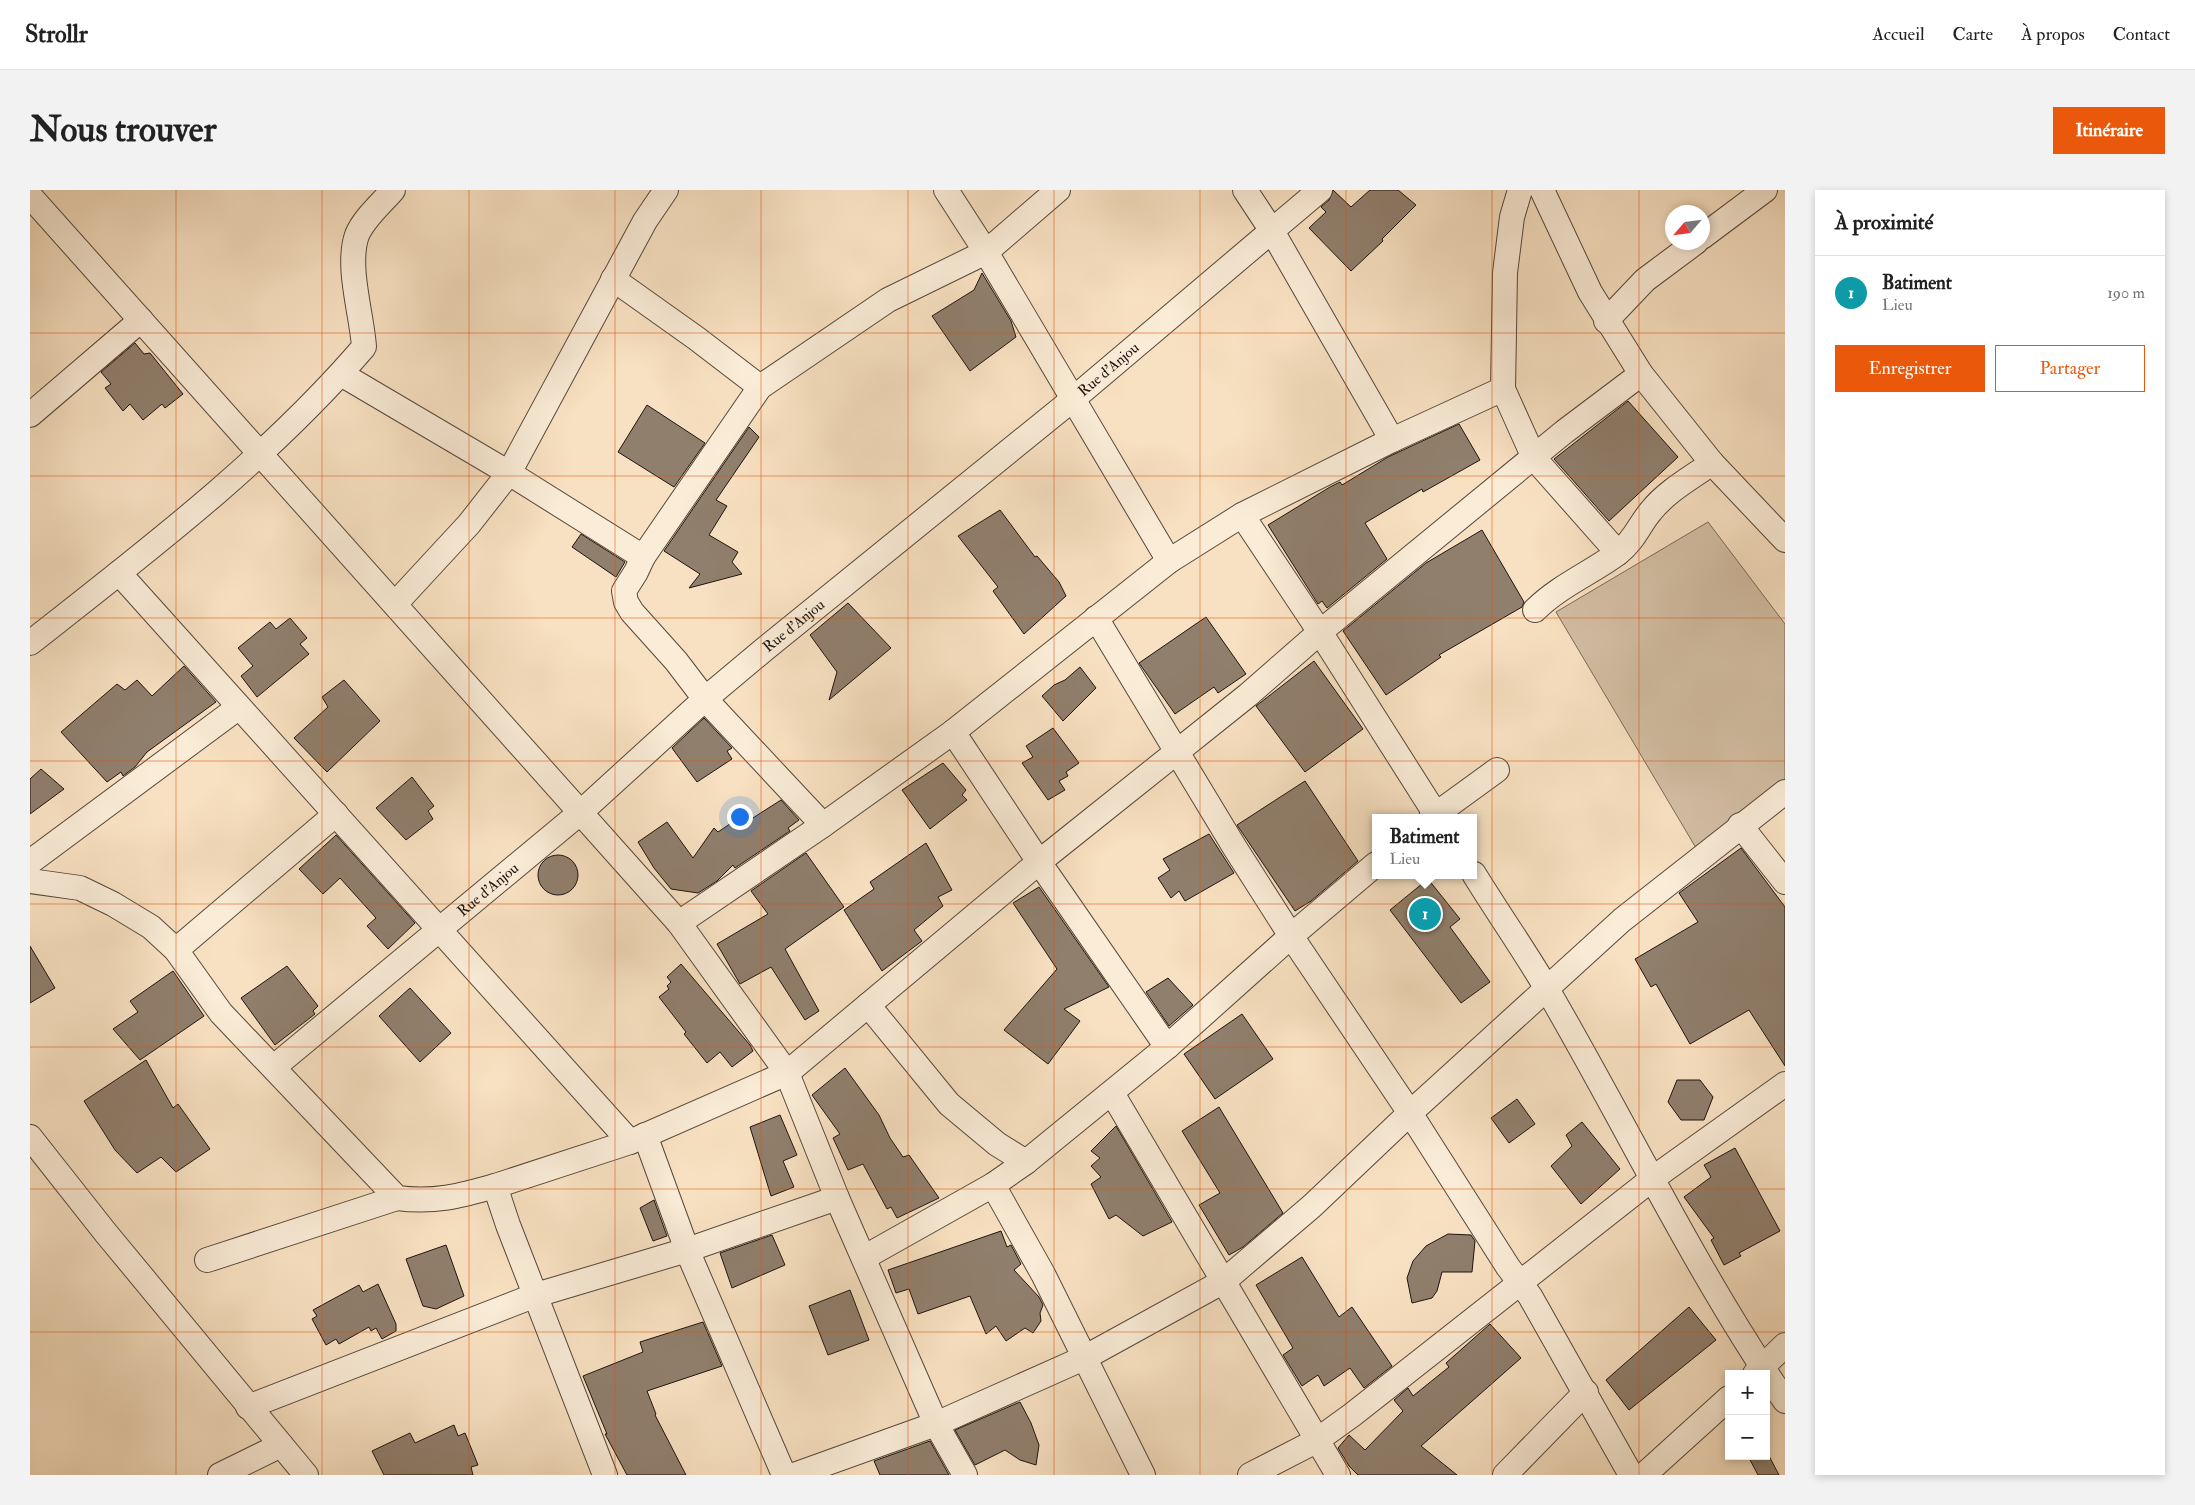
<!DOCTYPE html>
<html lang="fr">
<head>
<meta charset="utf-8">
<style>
	:root { --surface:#fff; --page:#f2f2f2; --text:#222; --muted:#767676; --line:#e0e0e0; --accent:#ea580c }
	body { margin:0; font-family:"IM FELL Double Pica",serif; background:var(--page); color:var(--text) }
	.controls { position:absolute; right:15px; bottom:15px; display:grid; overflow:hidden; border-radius:0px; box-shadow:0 2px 8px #0003 }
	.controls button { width:45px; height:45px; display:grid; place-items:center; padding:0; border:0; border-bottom:1px solid var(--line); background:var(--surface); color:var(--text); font:25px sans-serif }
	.compass { position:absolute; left:1635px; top:15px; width:45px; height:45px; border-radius:50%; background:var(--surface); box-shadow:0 2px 8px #0003; rotate:242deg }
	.you { position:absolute; left:709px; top:626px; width:18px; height:18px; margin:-12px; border:4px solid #fff; border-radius:50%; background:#1a73e8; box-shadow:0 0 0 8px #1a73e833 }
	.badge { display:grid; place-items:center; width:32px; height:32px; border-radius:50%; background:var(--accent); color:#fff; font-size:16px; font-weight:700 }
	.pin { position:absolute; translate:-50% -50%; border:2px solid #fff; box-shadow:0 1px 5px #0006 }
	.popup { position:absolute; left:1342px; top:624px; width:105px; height:65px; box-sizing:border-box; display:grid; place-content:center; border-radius:0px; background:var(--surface); filter:drop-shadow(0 1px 4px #0005); font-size:16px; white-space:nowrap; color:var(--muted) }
	.popup b { font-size:19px; color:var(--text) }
	.popup::after { content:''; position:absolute; left:50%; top:100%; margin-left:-10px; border:10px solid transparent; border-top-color:var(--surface) }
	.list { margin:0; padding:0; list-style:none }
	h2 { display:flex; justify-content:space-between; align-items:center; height:65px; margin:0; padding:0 20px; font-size:21px }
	h2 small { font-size:16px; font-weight:400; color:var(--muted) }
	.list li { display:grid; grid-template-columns:32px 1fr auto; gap:15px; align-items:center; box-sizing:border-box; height:75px; padding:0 20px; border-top:1px solid var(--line) }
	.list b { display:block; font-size:19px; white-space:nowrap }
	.list p { margin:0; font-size:16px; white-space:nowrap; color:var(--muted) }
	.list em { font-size:16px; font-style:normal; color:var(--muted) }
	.actions { display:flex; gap:10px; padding:15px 20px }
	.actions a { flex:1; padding:11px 0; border:1px solid var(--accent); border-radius:0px; text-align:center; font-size:18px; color:var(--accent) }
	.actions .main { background:var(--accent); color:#fff }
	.map { position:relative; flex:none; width:1755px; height:1285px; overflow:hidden; border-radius:0px }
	header { display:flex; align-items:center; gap:30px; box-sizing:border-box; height:70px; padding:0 25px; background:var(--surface); border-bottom:1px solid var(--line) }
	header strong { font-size:24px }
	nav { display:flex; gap:28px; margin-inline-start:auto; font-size:18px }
	.intro { display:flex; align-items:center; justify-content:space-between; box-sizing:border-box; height:120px; padding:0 30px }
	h1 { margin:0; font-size:35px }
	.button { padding:12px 22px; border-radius:0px; background:var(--accent); color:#fff; font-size:18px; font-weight:700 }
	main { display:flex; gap:30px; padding:0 30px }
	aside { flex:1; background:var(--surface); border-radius:0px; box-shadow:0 2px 8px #0003 }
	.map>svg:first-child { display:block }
	.green { fill:#d3bea4; stroke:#79695a }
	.building { fill:#907f6d; stroke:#1f1410 }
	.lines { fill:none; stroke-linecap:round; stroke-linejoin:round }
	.minor-casing { stroke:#55473c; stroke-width:26 }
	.minor { stroke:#faecd7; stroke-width:24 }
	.grid { fill:none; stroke:#de560c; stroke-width:1; stroke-opacity:0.55 }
	.labels { text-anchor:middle; stroke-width:4; stroke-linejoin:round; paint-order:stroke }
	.street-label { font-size:15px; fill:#1f1410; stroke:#faecd7 }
</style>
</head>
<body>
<header>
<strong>Strollr</strong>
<nav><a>Accueil</a><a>Carte</a><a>À propos</a><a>Contact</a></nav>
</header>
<div class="intro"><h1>Nous trouver</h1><a class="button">Itinéraire</a></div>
<main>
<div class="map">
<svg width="1755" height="1285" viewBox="0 0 1755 1285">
	<rect width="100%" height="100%" fill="#f8e1c2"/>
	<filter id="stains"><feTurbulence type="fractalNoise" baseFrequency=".004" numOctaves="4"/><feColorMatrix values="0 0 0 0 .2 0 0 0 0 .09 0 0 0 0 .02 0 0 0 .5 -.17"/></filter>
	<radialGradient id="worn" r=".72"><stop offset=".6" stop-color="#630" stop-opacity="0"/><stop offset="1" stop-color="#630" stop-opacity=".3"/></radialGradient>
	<path class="green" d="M 1678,332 L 1755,434 L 1755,599 L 1669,663 L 1526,422 Z"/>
	<g class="building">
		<path d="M 1303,0 L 1321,17 L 1340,0 L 1368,0 L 1386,15 L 1352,49 L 1353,51 L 1321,81 L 1279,38 L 1296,22 L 1291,17 L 1299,10 Z"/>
		<path d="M 952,83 L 981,131 L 986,147 L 940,181 L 902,126 L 944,100 Z"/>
		<path d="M 105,153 L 114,164 L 120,163 L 153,204 L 135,218 L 132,214 L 113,230 L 100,214 L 93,221 L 75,198 L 81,194 L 71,182 Z"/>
		<path d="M 1598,211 L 1648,267 L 1579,331 L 1524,269 Z"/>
		<path d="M 617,215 L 675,253 L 644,297 L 588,262 Z"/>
		<path d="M 1429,234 L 1450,270 L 1393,302 L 1392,299 L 1335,333 L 1357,369 L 1297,418 L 1292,411 L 1288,414 L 1238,335 L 1300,297 L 1310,292 L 1312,295 L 1358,267 Z"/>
		<path d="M 719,237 L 729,247 L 686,310 L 697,316 L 679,345 L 708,362 L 702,372 L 712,384 L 659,398 L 670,384 L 634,361 Z"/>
		<path d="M 970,320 L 1005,367 L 1007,366 L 1029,392 L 1036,406 L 994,444 L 963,401 L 968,397 L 928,346 Z"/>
		<path d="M 1452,340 L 1494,412 L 1492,417 L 1409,465 L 1411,467 L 1356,505 L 1313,441 L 1396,373 Z"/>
		<path d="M 551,344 L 595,372 L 586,387 L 542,357 Z"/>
		<path d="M 818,413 L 861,458 L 799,510 L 807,482 L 780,445 Z"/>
		<path d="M 1176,427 L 1216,484 L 1188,503 L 1184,497 L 1145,524 L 1109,473 Z"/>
		<path d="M 260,428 L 277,448 L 270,454 L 279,464 L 227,507 L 211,486 L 223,476 L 208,458 L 240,432 L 246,439 Z"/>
		<path d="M 1284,471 L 1333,539 L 1275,582 L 1226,516 Z"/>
		<path d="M 154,476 L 186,512 L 117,562 L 105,577 L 93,586 L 91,582 L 77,592 L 31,542 L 87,494 L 95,500 L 107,490 L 122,506 Z"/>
		<path d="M 1050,477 L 1066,498 L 1033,531 L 1012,506 L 1024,495 L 1035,490 Z"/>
		<path d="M 314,490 L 350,531 L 297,582 L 264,548 L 298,517 L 292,507 Z"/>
		<path d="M 674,528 L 702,558 L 697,561 L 702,569 L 667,592 L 642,558 Z"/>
		<path d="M 1023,538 L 1049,573 L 1036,582 L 1038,586 L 1029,591 L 1035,600 L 1018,610 L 992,573 L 1003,567 L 996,556 Z"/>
		<path d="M 913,573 L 936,600 L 932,605 L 937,610 L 900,639 L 872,600 Z"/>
		<path d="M 11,579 L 34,599 L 0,624 L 0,589 Z"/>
		<path d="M 382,587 L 404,616 L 398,621 L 403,629 L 376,650 L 346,618 Z"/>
		<path d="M 1275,591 L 1328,671 L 1281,711 L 1265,721 L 1207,635 Z"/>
		<path d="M 751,610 L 769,630 L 758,638 L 760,641 L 705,678 L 703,675 L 687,691 L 668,703 L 641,699 L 624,678 L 608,652 L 637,632 L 663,668 L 684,638 L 688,642 L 710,627 L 715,633 Z"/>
		<path d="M 1179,644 L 1204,683 L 1155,711 L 1149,701 L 1141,708 L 1128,688 L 1140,680 L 1133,669 Z"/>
		<path d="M 306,645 L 385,733 L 358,759 L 337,736 L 346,728 L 310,688 L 293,704 L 269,679 Z"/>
		<path d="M 896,653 L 922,700 L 908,707 L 913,716 L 884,740 L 892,751 L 852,781 L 814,720 L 844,699 L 840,692 Z"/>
		<path d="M 1711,658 L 1755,717 L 1755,876 L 1719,820 L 1660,854 L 1626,794 L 1621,797 L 1605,769 L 1668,732 L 1649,703 Z"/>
		<path d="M 776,663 L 814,717 L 755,759 L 789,821 L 775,830 L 741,777 L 710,794 L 687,754 L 738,724 L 721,701 Z"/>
		<circle cx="528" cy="685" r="20"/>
		<path d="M 1398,689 L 1430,729 L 1420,737 L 1460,792 L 1431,813 L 1360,720 Z"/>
		<path d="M 1009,697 L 1079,797 L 1034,819 L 1050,831 L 1018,874 L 974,840 L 1027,779 L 983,713 Z"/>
		<path d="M 0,756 L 25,798 L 0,813 Z"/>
		<path d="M 651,774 L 720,855 L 723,861 L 702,877 L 690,862 L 677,873 L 654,844 L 656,842 L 629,807 L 639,799 L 637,796 L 641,792 L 637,787 Z"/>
		<path d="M 257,776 L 288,816 L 283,821 L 285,824 L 245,855 L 211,808 Z"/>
		<path d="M 143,781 L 174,826 L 110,870 L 83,839 L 108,822 L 100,811 Z"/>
		<path d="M 1138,788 L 1163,815 L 1139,836 L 1116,802 Z"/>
		<path d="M 380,798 L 421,843 L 390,872 L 349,826 Z"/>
		<path d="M 1212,824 L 1243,869 L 1185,909 L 1154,864 Z"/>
		<path d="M 116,870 L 143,918 L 148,914 L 180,959 L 146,982 L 131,967 L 107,983 L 85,960 L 54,911 Z"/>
		<path d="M 815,878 L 849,925 L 860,948 L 873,967 L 879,965 L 909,1008 L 867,1028 L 861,1017 L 857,1019 L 833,974 L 818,980 L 803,948 L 810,944 L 782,905 Z"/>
		<path d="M 1647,890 L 1670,890 L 1683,907 L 1674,930 L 1651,930 L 1638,912 Z"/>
		<path d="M 1487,909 L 1505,934 L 1479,953 L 1461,928 Z"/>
		<path d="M 1189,917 L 1253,1023 L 1213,1057 L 1199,1065 L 1169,1015 L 1190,1003 L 1152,941 Z"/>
		<path d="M 750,925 L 767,965 L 753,971 L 764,997 L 741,1006 L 720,937 Z"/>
		<path d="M 1552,932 L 1590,979 L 1551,1014 L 1521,976 L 1542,956 L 1536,945 Z"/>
		<path d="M 1086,936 L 1142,1032 L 1113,1046 L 1086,1025 L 1079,1029 L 1061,994 L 1071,987 L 1061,976 L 1070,968 L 1061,961 Z"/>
		<path d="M 1705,958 L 1750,1041 L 1709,1063 L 1711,1066 L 1694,1075 L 1681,1050 L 1684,1048 L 1654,1007 L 1681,987 L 1674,975 Z"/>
		<path d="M 624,1010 L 637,1046 L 623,1051 L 610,1018 Z"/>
		<path d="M 971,1041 L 977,1057 L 981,1055 L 991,1074 L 984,1080 L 1009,1107 L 1013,1115 L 1010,1123 L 1011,1131 L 1003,1143 L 995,1138 L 976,1151 L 966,1136 L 956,1144 L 940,1106 L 888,1124 L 879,1099 L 866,1103 L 858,1080 Z"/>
		<path d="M 1418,1044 L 1441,1045 L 1445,1051 L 1442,1082 L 1412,1082 L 1407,1101 L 1402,1108 L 1382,1113 L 1377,1088 L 1383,1071 L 1396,1056 Z"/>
		<path d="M 742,1045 L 755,1075 L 702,1098 L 690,1063 Z"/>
		<path d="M 416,1055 L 434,1106 L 406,1119 L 393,1116 L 376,1069 Z"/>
		<path d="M 1272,1067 L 1309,1127 L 1322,1117 L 1362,1176 L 1334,1198 L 1320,1178 L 1294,1196 L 1288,1185 L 1272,1196 L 1253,1165 L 1263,1158 L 1226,1095 Z"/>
		<path d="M 348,1094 L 366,1134 L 366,1141 L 352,1149 L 346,1138 L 341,1141 L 339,1137 L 309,1154 L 306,1149 L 296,1155 L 282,1129 L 287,1126 L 283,1120 L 329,1095 L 333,1102 Z"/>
		<path d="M 820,1100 L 839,1150 L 798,1165 L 779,1116 Z"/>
		<path d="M 1659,1117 L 1686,1150 L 1599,1220 L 1576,1190 Z"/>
		<path d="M 673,1132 L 692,1176 L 617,1201 L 626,1224 L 625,1225 L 656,1285 L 597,1285 L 575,1244 L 577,1244 L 553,1186 L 613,1162 L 610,1152 Z"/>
		<path d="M 1460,1134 L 1491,1168 L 1391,1256 L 1427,1285 L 1328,1285 L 1319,1276 L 1308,1258 L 1319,1245 L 1335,1260 L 1373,1221 L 1364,1210 L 1378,1198 L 1383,1206 L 1419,1177 L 1416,1173 Z"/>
		<path d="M 990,1212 L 1001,1233 L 1009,1255 L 1006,1275 L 990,1270 L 975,1260 L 945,1275 L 925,1240 Z"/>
		<path d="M 424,1235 L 428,1246 L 435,1243 L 448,1275 L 441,1277 L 443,1285 L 354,1285 L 342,1261 L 380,1243 L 385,1253 Z"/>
		<path d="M 900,1251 L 919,1285 L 850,1285 L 844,1271 Z"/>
		<path d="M 1718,1266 L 1739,1266 L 1749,1285 L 1728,1285 Z"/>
	</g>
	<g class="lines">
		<g class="minor-casing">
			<g id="minor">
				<path d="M 916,0 L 956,62 L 1139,371"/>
				<path d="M 1215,0 L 1242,41 L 1362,250"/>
				<path d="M 1490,0 L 1482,27 L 1475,83 L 1473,199 L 1504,268 L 1588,363"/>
				<path d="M 1512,0 L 1560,102 L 1611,184 L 1682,273 L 1755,350"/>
				<path d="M 0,6 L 649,733 L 757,883 L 807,1008 L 906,1234 L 935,1285"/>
				<path d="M 1672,47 L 1735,0"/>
				<path d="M 583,89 L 666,148 L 730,197"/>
				<path d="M 1576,131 L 1615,90 L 1666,52"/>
				<path d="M 311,184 L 479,283 L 613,367 L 606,382 L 594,401 L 596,412 L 602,422 L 646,471 L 675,509 L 793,635"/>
				<path d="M 0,225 L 111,130"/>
				<path d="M 1212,325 L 1290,442 L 1408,628"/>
				<path d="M 613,367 L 730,197 L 858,110 L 956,62 L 1028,0"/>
				<path d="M 89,383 L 600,952"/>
				<path d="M 365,414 L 439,334 L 479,283 L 615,31 L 636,0"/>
				<path d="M 1505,420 C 1529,396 1561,383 1588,363 C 1604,351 1609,335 1621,321 C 1637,301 1661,288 1682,273"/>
				<path d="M 1066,428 L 1205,658 L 1261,746 L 1380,923 L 1478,1077 L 1500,1106 L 1601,1285"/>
				<path d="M 0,453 C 117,361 237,270 334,157 C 332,125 316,76 327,45 C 334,28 352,13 363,0"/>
				<path d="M 923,542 L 1009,672 L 1137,857"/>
				<path d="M 1401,628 L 1467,580"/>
				<path d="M 1710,635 L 1755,692"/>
				<path d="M 0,672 L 209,517"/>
				<path d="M 1444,684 C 1468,723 1494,760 1517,799 C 1597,936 1665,1080 1755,1211"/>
				<path d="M 0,691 L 50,698 L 83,714 L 121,737 L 146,760 L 191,823 L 367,1008 C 404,1013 430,1006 465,996"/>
				<path d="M 649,733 L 793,635 L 923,542 L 1139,371 L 1212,325 L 1362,250 L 1473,199"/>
				<path d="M 146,760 L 306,624"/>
				<path d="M 838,815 L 919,914 L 967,954 L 996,972"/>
				<path id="s1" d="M 244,877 L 551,622 L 675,509 L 736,458 L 1042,210 L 1290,0"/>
				<path d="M 1082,903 L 1308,1285"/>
				<path d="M 615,945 L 657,1060 L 754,1285"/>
				<path d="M 0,947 L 75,1042 L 276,1285"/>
				<path d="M 963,995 L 1013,1084 L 1113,1285"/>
				<path d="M 835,1067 L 963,995 L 996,972 L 1137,857 L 1261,746 L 1346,674"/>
				<path d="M 177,1070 L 367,1008"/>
				<path d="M 1725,1184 L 1755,1155"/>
				<path d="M 218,1217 L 506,1105 L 657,1060 L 807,1008"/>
				<path d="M 190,1285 L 251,1255"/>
				<path d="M 575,1285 L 478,1035 L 465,996 L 600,952 L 757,883 L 1009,672 L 1218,505 L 1290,442 L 1534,242 L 1611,184"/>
				<path d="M 764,1285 L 906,1234 L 1054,1168 L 1194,1091 L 1282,1016 L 1380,923 L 1592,730 L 1755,602"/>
				<path d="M 1220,1285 L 1286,1251 L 1322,1225 L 1622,989 L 1755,894"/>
				<path d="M 1475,1285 L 1556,1202"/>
				<path d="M 1614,1285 L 1699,1208"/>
			</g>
		</g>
		<use href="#minor" class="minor"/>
	</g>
	<path class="grid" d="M 146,0 L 146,1285M 292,0 L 292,1285M 439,0 L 439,1285M 585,0 L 585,1285M 731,0 L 731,1285M 878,0 L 878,1285M 1024,0 L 1024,1285M 1170,0 L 1170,1285M 1316,0 L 1316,1285M 1462,0 L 1462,1285M 1609,0 L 1609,1285M 0,143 L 1755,143M 0,286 L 1755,286M 0,428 L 1755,428M 0,571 L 1755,571M 0,714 L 1755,714M 0,857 L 1755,857M 0,999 L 1755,999M 0,1142 L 1755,1142"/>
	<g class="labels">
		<g class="street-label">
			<text dy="5" stroke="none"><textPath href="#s1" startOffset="1088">Rue d’Anjou</textPath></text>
			<text dy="5" stroke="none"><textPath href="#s1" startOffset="682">Rue d’Anjou</textPath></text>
			<text dy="5" stroke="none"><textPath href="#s1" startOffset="278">Rue d’Anjou</textPath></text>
		</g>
	</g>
	<rect width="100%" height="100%" filter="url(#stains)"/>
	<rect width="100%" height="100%" fill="url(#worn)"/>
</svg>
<div class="controls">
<button>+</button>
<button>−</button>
</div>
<svg class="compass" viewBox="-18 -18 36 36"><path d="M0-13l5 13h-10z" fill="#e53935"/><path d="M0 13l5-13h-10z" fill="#767676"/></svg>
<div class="you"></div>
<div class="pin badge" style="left:1395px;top:724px;background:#0f9aa8">1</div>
<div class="popup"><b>Batiment</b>Lieu</div>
</div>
<aside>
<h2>À proximité<small></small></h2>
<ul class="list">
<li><span class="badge" style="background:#0f9aa8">1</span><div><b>Batiment</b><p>Lieu</p></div><em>190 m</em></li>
</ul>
<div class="actions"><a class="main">Enregistrer</a><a>Partager</a></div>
</aside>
</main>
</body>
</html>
